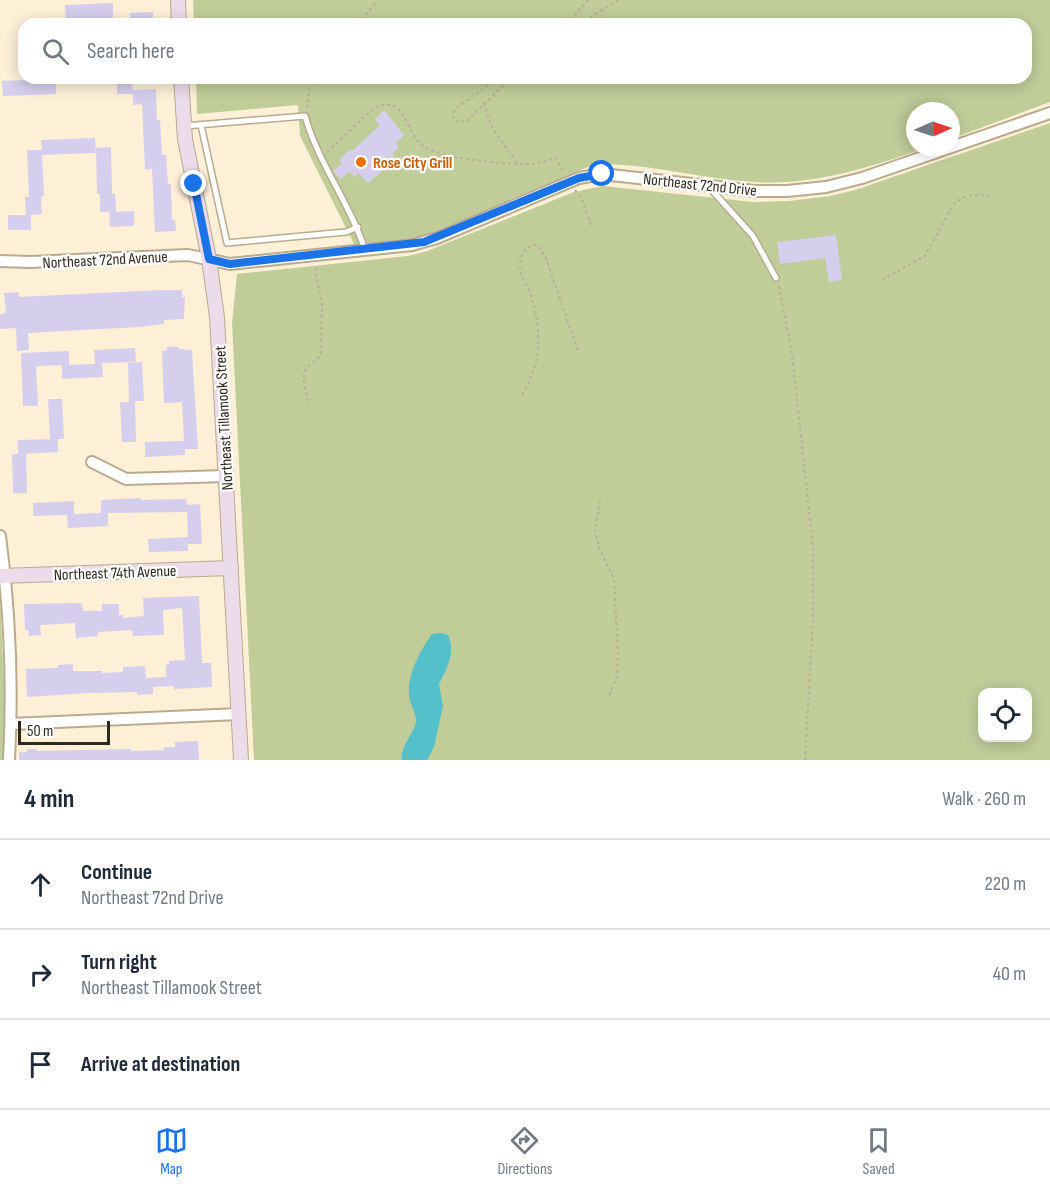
<!DOCTYPE html>
<html lang="en">
<head>
<meta charset="utf-8">
<style>
	:root { --surface:#fff; --page:#f6f6f7; --text:#1f2937; --muted:#747a83; --line:#e0e1e3; --accent:#1a73e8 }
	body { margin:0; font-family:"Sofia Sans Condensed",sans-serif; background:var(--page); color:var(--text) }
	.controls { position:absolute; right:18px; bottom:18px; display:grid; overflow:hidden; border-radius:12px; box-shadow:0 3px 15px #0003 }
	.controls button { width:54px; height:54px; display:grid; place-items:center; padding:0; border:0; border-bottom:2px solid var(--line); background:var(--surface); color:var(--text); font:30px sans-serif }
	.compass { position:absolute; left:906px; top:102px; width:54px; height:54px; border-radius:50%; background:var(--surface); box-shadow:0 3px 15px #0003; rotate:87deg }
	.scale { position:absolute; left:18px; bottom:15px; width:92px; box-sizing:border-box; padding-left:6px; border:3px solid #30291e; border-top:0; font-size:16px; line-height:21px; white-space:nowrap; color:#30291e; -webkit-text-stroke:4px #fefefe; paint-order:stroke }
	.stop { position:absolute; width:18px; height:18px; margin:-14px; border:4px solid #1a73e8; border-radius:50%; background:#fff }
	.stop.end { background:#1a73e8; border-color:#fff; box-shadow:0 2px 6px #0008 }
	.list { margin:0; padding:0; list-style:none }
	h2 { display:flex; justify-content:space-between; align-items:center; height:78px; margin:0; padding:0 24px; font-size:26px }
	h2 small { font-size:20px; font-weight:400; color:var(--muted) }
	.list li { display:grid; grid-template-columns:39px 1fr auto; gap:18px; align-items:center; box-sizing:border-box; height:90px; padding:0 24px; border-top:2px solid var(--line) }
	.list b { display:block; font-size:22px; white-space:nowrap }
	.list p { margin:0; font-size:20px; white-space:nowrap; color:var(--muted) }
	.list em { font-size:20px; font-style:normal; color:var(--muted) }
	.icon { flex:none; width:33px; height:33px; fill:none; stroke:currentColor; stroke-width:2; stroke-linecap:round; stroke-linejoin:round }
	.map { position:relative; flex:none; width:1050px; height:760px; overflow:hidden }
	.search { position:absolute; background:var(--surface); box-shadow:0 3px 15px #0003; left:18px; right:18px; top:18px; height:66px; display:flex; align-items:center; gap:15px; box-sizing:border-box; padding:0 21px; border-radius:18px; color:var(--muted); font-size:22px }
	.sheet { height:348px; background:var(--surface) }
	nav { display:flex; justify-content:space-around; align-items:center; box-sizing:border-box; height:84px; border-top:2px solid var(--line); background:var(--surface); font-size:16px; color:var(--muted) }
	nav a { display:grid; justify-items:center; gap:3px }
	nav .on { color:var(--accent) }
	.map>svg:first-child { display:block }
	.green { fill:#c1cd99; fill-rule:evenodd }
	.water { fill:#54c0c9 }
	.building { fill:#d5ceed }
	.lines { fill:none; stroke-linecap:round; stroke-linejoin:round }
	.lane-casing { stroke:#baaa8e; stroke-width:8 }
	.street-casing { stroke:#baaa8e; stroke-width:14 }
	.secondary-casing { stroke:#baaa8e; stroke-width:16 }
	.path { stroke:#baaf9a; stroke-width:2; stroke-dasharray:3 3; stroke-linecap:butt }
	.lane { stroke:#fff; stroke-width:5 }
	.street { stroke:#fff; stroke-width:10 }
	.secondary { stroke:#ecdbe8; stroke-width:14 }
	.route { stroke:#1a73e8; stroke-width:8 }
	.food-dot { fill:#e8710a; stroke:#fefefe; stroke-width:2 }
	.labels { text-anchor:middle; stroke-width:4.5; stroke-linejoin:round; paint-order:stroke }
	.food-label { font-size:16px; font-weight:bold; fill:#c56008; stroke:#fefefe; text-anchor:start }
	.street-label { font-size:16px; fill:#30291e; stroke:#fefefe }
</style>
</head>
<body>
<div class="map">
<svg width="1050" height="760" viewBox="0 0 1050 760">
	<rect width="100%" height="100%" fill="#fdf0d7"/>
	<g class="green">
		<path d="M 193,0 L 1050,0 L 1050,102 L 951,139 L 951,111 L 915,111 L 915,147 L 929,147 C 872,166 816,186 754,182 C 701,179 649,163 595,164 L 433,232 L 413,238 L 354,244 L 300,136 L 298,105 L 197,114 L 196,78 L 1026,78 L 1026,24 L 194,24 Z"/>
		<path d="M 1050,123 L 1050,760 L 254,760 L 232,323 L 237,274 L 408,256 L 427,251 L 574,192 L 603,186 L 753,202 L 789,201 L 830,196 L 855,190 ZM 982,692 L 1028,692 L 1028,738 L 982,738 Z"/>
		<path d="M 0,598 L 6,723 L 3,760 L 0,760 Z"/>
	</g>
	<path class="water" d="M 442,633 L 448,635 C 456,651 447,669 439,684 L 443,706 L 434,747 L 427,760 L 402,760 C 400,746 414,734 416,721 C 417,715 409,703 409,694 C 407,675 421,649 432,634 Z"/>
	<g class="building">
		<path d="M 113,3 L 113,18 L 66,19 L 65,5 Z"/>
		<path d="M 153,12 L 153,24 L 130,24 L 130,13 Z"/>
		<path d="M 117,78 L 132,78 L 133,94 L 117,94 Z"/>
		<path d="M 56,79 L 56,94 L 3,96 L 2,81 Z"/>
		<path d="M 156,89 L 157,120 L 160,120 L 162,155 L 166,155 L 168,184 L 171,184 L 172,220 L 175,220 L 176,231 L 155,232 L 152,169 L 145,170 L 142,104 L 133,105 L 133,90 Z"/>
		<path d="M 384,110 L 404,135 L 396,143 L 399,147 L 392,154 L 396,159 L 368,183 L 358,173 L 355,177 L 349,171 L 341,179 L 333,171 L 342,163 L 339,160 L 350,149 L 352,151 L 380,125 L 375,119 Z"/>
		<path d="M 95,138 L 96,153 L 42,155 L 44,196 L 41,197 L 42,214 L 31,215 L 31,230 L 8,230 L 8,215 L 26,215 L 25,197 L 29,197 L 27,150 L 42,150 L 41,140 Z"/>
		<path d="M 111,147 L 112,194 L 115,194 L 116,212 L 134,211 L 134,226 L 110,227 L 109,212 L 100,212 L 100,194 L 97,194 L 96,148 Z"/>
		<path d="M 836,235 L 842,280 L 829,282 L 825,258 L 780,264 L 777,242 Z"/>
		<path d="M 162,290 L 182,290 L 182,297 L 185,297 L 184,319 L 164,320 L 164,324 L 139,327 L 28,333 L 29,350 L 17,351 L 16,328 L 0,329 L 0,314 L 6,313 L 4,293 L 19,292 L 19,297 Z"/>
		<path d="M 167,347 L 179,347 L 179,349 L 192,350 L 198,449 L 185,449 L 185,455 L 145,457 L 145,442 L 184,441 L 182,402 L 164,403 L 162,351 L 167,350 Z"/>
		<path d="M 135,348 L 136,362 L 102,363 L 103,377 L 62,379 L 62,365 L 95,364 L 94,350 Z"/>
		<path d="M 69,351 L 69,365 L 36,366 L 38,406 L 23,406 L 21,353 Z"/>
		<path d="M 142,362 L 144,401 L 135,401 L 136,442 L 122,442 L 120,402 L 129,402 L 128,363 Z"/>
		<path d="M 48,399 L 62,399 L 64,439 L 50,439 Z"/>
		<path d="M 58,439 L 58,452 L 19,454 L 26,453 L 27,493 L 13,493 L 12,454 L 18,454 L 18,440 Z"/>
		<path d="M 141,498 L 141,500 L 186,499 L 187,505 L 200,504 L 202,544 L 188,544 L 188,551 L 149,552 L 148,539 L 188,537 L 187,512 L 108,513 L 108,526 L 68,528 L 67,515 L 33,516 L 33,503 L 74,501 L 74,514 L 101,513 L 101,500 Z"/>
		<path d="M 199,596 L 202,663 L 211,663 L 212,687 L 174,689 L 174,686 L 153,687 L 153,694 L 137,695 L 137,692 L 87,693 L 27,697 L 26,669 L 58,668 L 58,665 L 73,664 L 73,671 L 102,671 L 102,673 L 123,672 L 123,667 L 145,666 L 146,678 L 166,677 L 166,665 L 169,664 L 169,661 L 185,660 L 182,608 L 163,610 L 164,635 L 133,636 L 132,630 L 98,632 L 98,636 L 76,638 L 75,623 L 40,625 L 41,635 L 29,636 L 28,630 L 25,630 L 24,604 L 82,603 L 83,611 L 102,611 L 102,604 L 119,604 L 119,615 L 123,615 L 123,618 L 144,616 L 143,598 Z"/>
		<path d="M 198,741 L 199,760 L 19,760 L 19,752 L 27,752 L 27,749 L 37,749 L 37,751 L 130,749 L 131,751 L 164,750 L 164,747 L 175,747 L 175,742 Z"/>
	</g>
	<g class="lines">
		<g class="lane-casing">
			<g id="lane">
				<path d="M 201,125 L 227,243 L 346,232 L 358,227"/>
				<path d="M 185,126 L 305,116 C 318,163 350,203 365,250"/>
				<path d="M 709,187 L 753,236 L 776,278"/>
			</g>
		</g>
		<g class="street-casing">
			<g id="street">
				<path d="M 0,261 L 31,262 L 188,255 L 230,264 L 412,245 L 437,238 L 579,178 L 602,174 L 755,191 L 787,191 L 826,187 L 862,178 L 1050,113"/>
				<path d="M 92,462 L 126,479 L 226,476"/>
				<path d="M 0,536 C 10,610 13,685 9,760"/>
				<path d="M 11,724 L 239,714"/>
			</g>
		</g>
		<g class="secondary-casing">
			<g id="secondary">
				<path d="M 178,0 L 179,24"/>
				<path d="M 181,78 L 185,139 L 209,259 L 217,317 L 241,760"/>
				<path d="M 0,576 L 231,568"/>
			</g>
		</g>
		<g class="path">
			<path d="M 358,24 L 378,0"/>
			<path d="M 566,24 L 588,0"/>
			<path d="M 580,24 L 618,0"/>
			<path d="M 498,78 L 455,109 L 453,116 L 455,121 L 466,122 L 511,78"/>
			<path d="M 484,103 L 491,126 L 517,163"/>
			<path d="M 307,108 L 309,89 L 317,78"/>
			<path d="M 327,152 L 374,108 C 406,93 405,133 423,146 C 438,158 508,165 529,164 C 538,164 547,160 556,158 L 564,174"/>
			<path d="M 575,190 L 581,197 L 591,225"/>
			<path d="M 882,280 L 925,256 L 953,205 C 964,194 975,194 990,196"/>
			<path d="M 779,286 L 792,355 L 813,546 L 813,620 L 805,760"/>
			<path d="M 522,395 C 542,362 542,331 531,295 C 528,286 521,279 520,269 C 519,258 524,245 537,245 L 546,258 L 579,354"/>
			<path d="M 308,401 C 307,393 301,377 305,371 C 309,362 318,362 321,352 L 322,303 L 315,271 L 317,267"/>
			<path d="M 600,500 L 595,531 L 600,550 L 614,579 L 618,654 L 617,675 L 609,697"/>
		</g>
		<use href="#lane" class="lane"/>
		<use href="#street" class="street"/>
		<use href="#secondary" class="secondary"/>
	</g>
	<g class="lines">
		<path class="route" d="M 194,184 L 209,259 L 230,264 L 424,242 L 579,178 L 602,174"/>
	</g>
	<circle class="food-dot" cx="361" cy="162" r="6"/>
	<g class="labels">
		<g class="food-label">
			<text x="373" y="168">Rose City Grill</text>
		</g>
		<g class="street-label">
			<text transform="translate(700 184) rotate(6)" y="6">Northeast 72nd Drive</text>
			<text transform="translate(105 259) rotate(-3)" y="6">Northeast 72nd Avenue</text>
			<text transform="translate(223 418) rotate(-93)" y="6">Northeast Tillamook Street</text>
			<text transform="translate(115 572) rotate(-2)" y="6">Northeast 74th Avenue</text>
		</g>
	</g>
</svg>
<div class="controls">
<button><svg class="icon" aria-label="locate" viewBox="0 0 24 24"><circle cx="12" cy="12" r="6"/><path d="M12 2v4M12 18v4M2 12h4M18 12h4"/></svg></button>
</div>
<svg class="compass" viewBox="-18 -18 36 36"><path d="M0-13l5 13h-10z" fill="#e53935"/><path d="M0 13l5-13h-10z" fill="#747a83"/></svg>
<div class="scale">50 m</div>
<div class="stop" style="left:602px;top:174px"></div>
<div class="stop end" style="left:194px;top:184px"></div>
<div class="search"><svg class="icon" aria-label="search" viewBox="0 0 24 24"><circle cx="10" cy="10" r="6"/><path d="M15 15l6 6"/></svg>Search here</div>
</div>
<section class="sheet">
<h2>4 min<small>Walk · 260 m</small></h2>
<ul class="list">
<li><svg class="icon" aria-label="ahead" viewBox="0 0 24 24"><path d="M12 20V5M6 11l6-6 6 6"/></svg><div><b>Continue</b><p>Northeast 72nd Drive</p></div><em>220 m</em></li>
<li><svg class="icon" aria-label="right" viewBox="0 0 24 24"><path d="M7 20v-9h11M14 6l5 5-5 5"/></svg><div><b>Turn right</b><p>Northeast Tillamook Street</p></div><em>40 m</em></li>
<li><svg class="icon" aria-label="arrive" viewBox="0 0 24 24"><path d="M6 21V4h12l-3 4 3 4H6"/></svg><div><b>Arrive at destination</b></div></li>
</ul>
</section>
<nav>
<a class="on"><svg class="icon" aria-label="map" viewBox="0 0 24 24"><path d="M3 6l6-2 6 2 6-2v14l-6 2-6-2-6 2zM9 4v14M15 6v14"/></svg>Map</a>
<a><svg class="icon" aria-label="directions" viewBox="0 0 24 24"><path d="M12 3l9 9-9 9-9-9zM9 14v-3h6M13 9l2 2-2 2"/></svg>Directions</a>
<a><svg class="icon" aria-label="saved" viewBox="0 0 24 24"><path d="M7 4h10v16l-5-4-5 4z"/></svg>Saved</a>
</nav>
</body>
</html>
